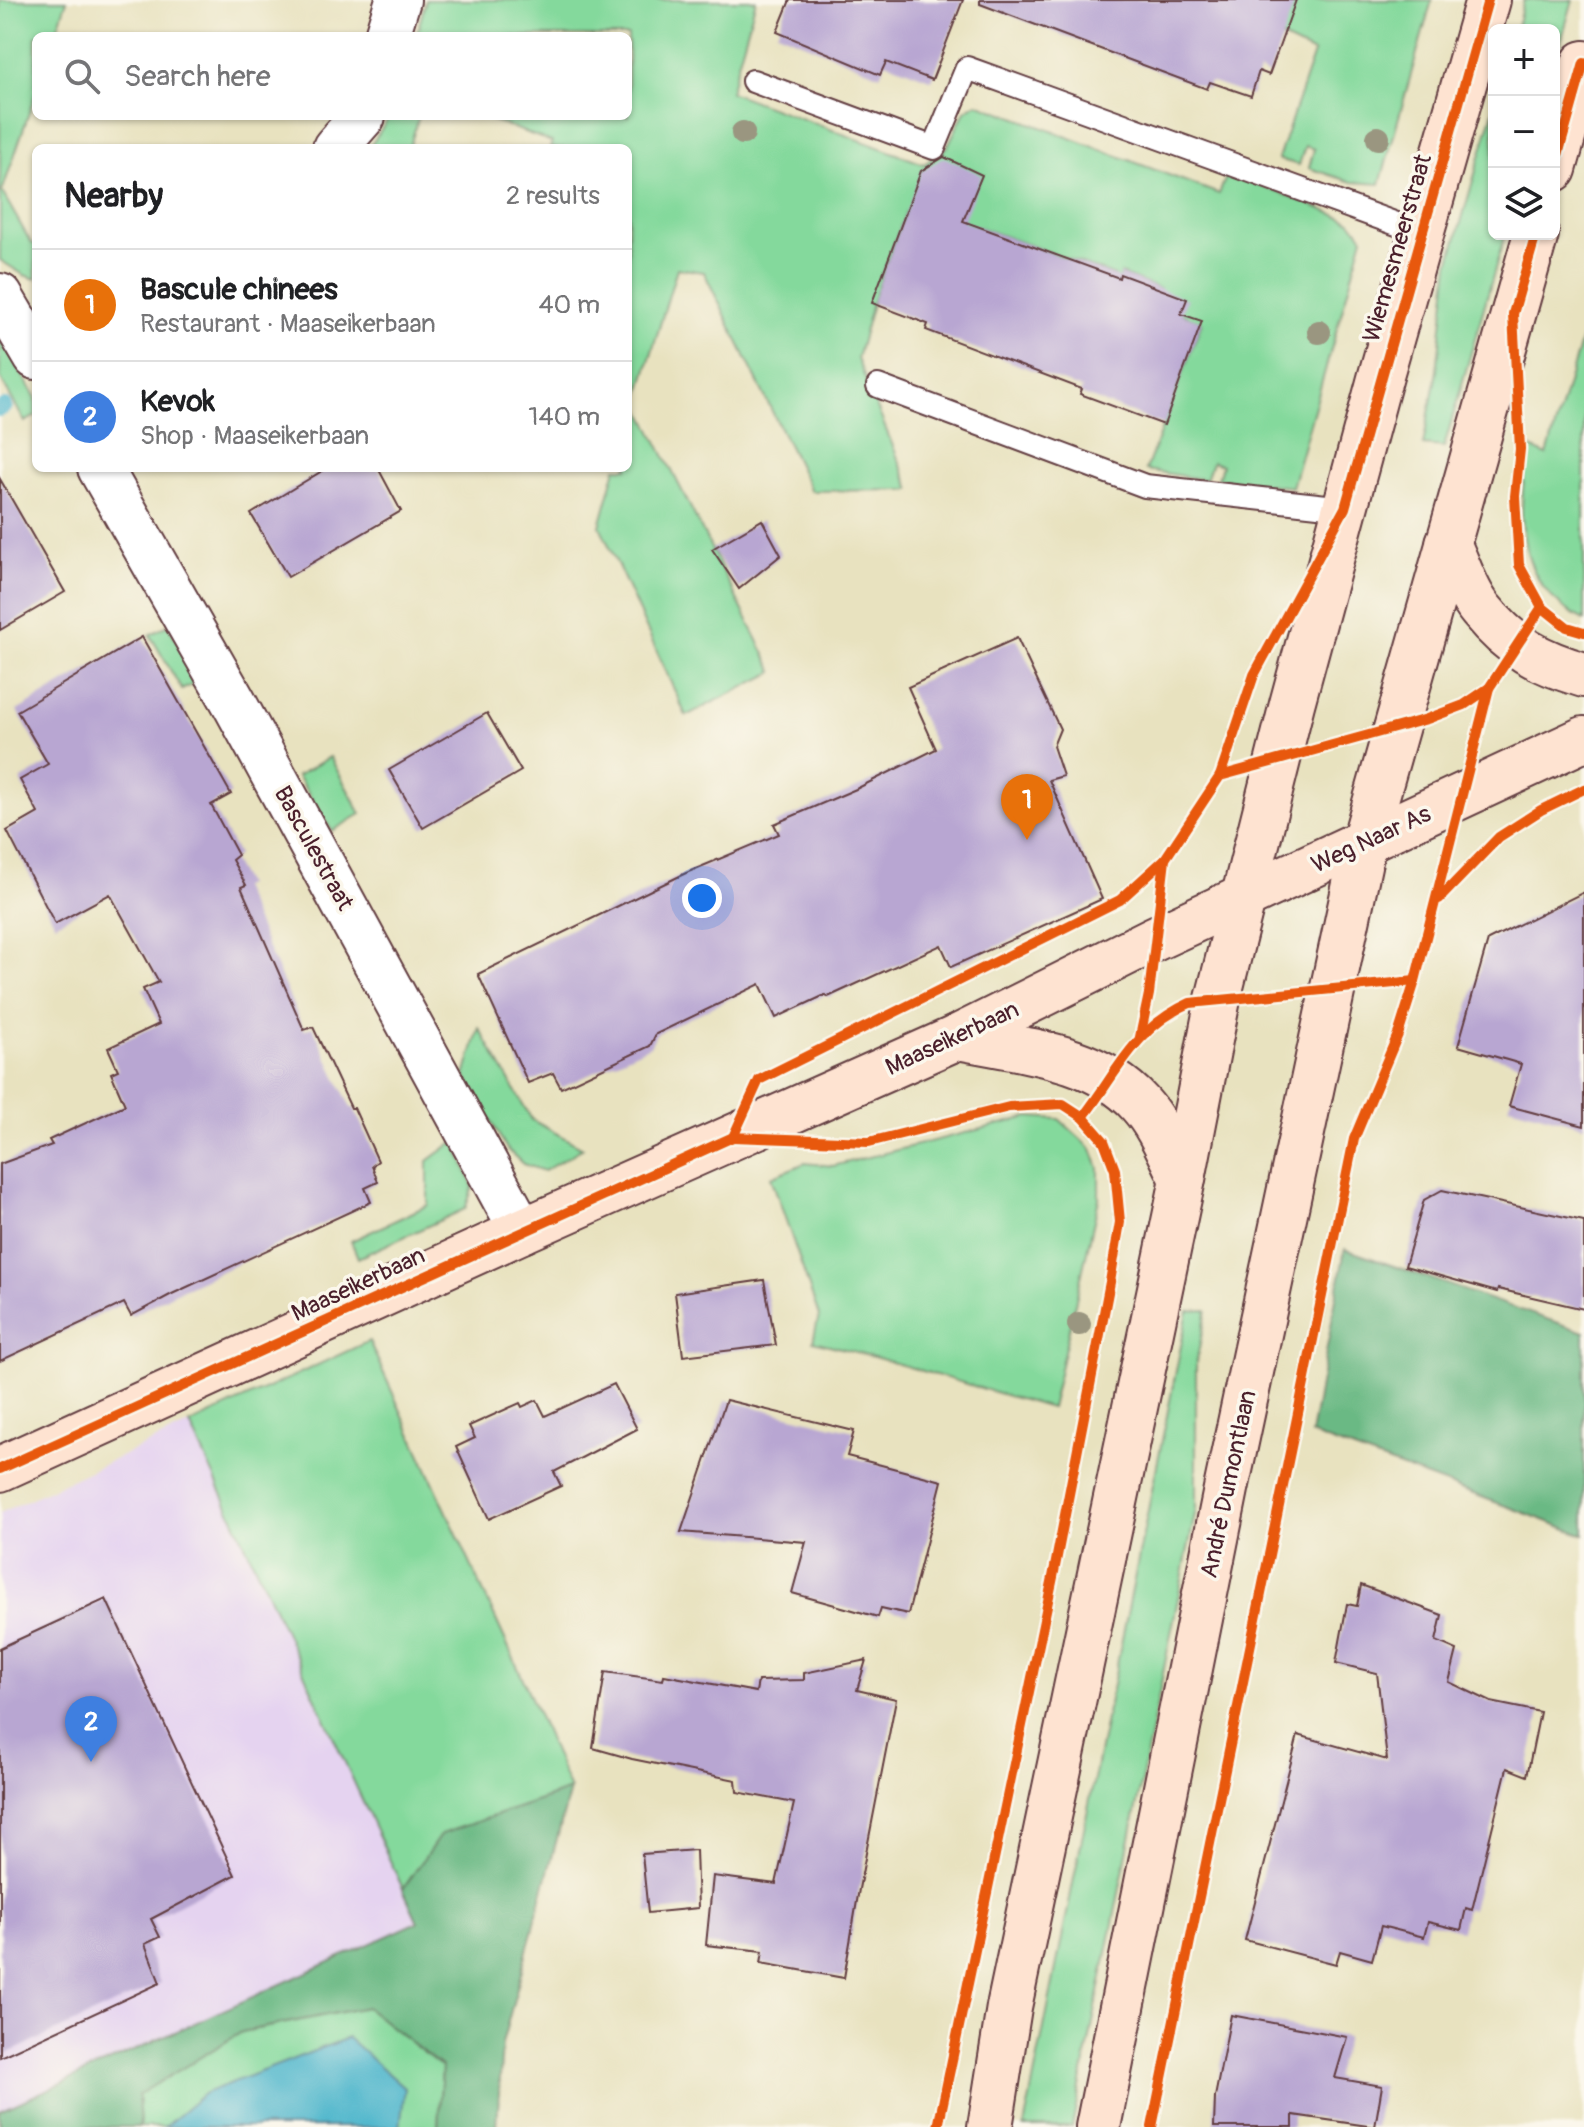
<!DOCTYPE html>
<html lang="en">
<head>
<meta charset="utf-8">
<style>
	:root { --surface:#fff; --page:#f6f6f6; --text:#202124; --muted:#757577; --line:#e0e0e0; --accent:#7c3aed }
	body { margin:0; font-family:Pangolin,sans-serif; background:var(--page); color:var(--text) }
	.controls { position:absolute; right:24px; top:24px; display:grid; overflow:hidden; border-radius:12px; box-shadow:0 2px 6px #0004 }
	.controls button { width:72px; height:72px; display:grid; place-items:center; padding:0; border:0; border-bottom:2px solid var(--line); background:var(--surface); color:var(--text); font:40px sans-serif }
	.you { position:absolute; left:702px; top:898px; width:28px; height:28px; margin:-20px; border:6px solid #fff; border-radius:50%; background:#1a73e8; box-shadow:0 0 0 12px #1a73e833 }
	.badge { display:grid; place-items:center; width:52px; height:52px; border-radius:50%; background:var(--accent); color:#fff; font-size:26px; font-weight:700 }
	.pin { position:absolute; translate:-50% -66px; filter:drop-shadow(0 2px 4px #0008) }
	.pin::after { content:''; position:absolute; top:42px; width:28px; height:24px; background:inherit; clip-path:polygon(0 0,100% 0,50% 100%) }
	.list { margin:0; padding:0; list-style:none }
	h2 { display:flex; justify-content:space-between; align-items:center; height:104px; margin:0; padding:0 32px; font-size:34px }
	h2 small { font-size:26px; font-weight:400; color:var(--muted) }
	.list li { display:grid; grid-template-columns:52px 1fr auto; gap:24px; align-items:center; box-sizing:border-box; height:112px; padding:0 32px; border-top:2px solid var(--line) }
	.list b { display:block; font-size:30px; white-space:nowrap }
	.list p { margin:0; font-size:26px; white-space:nowrap; color:var(--muted) }
	.list em { font-size:26px; font-style:normal; color:var(--muted) }
	.icon { flex:none; width:44px; height:44px; fill:none; stroke:currentColor; stroke-width:2; stroke-linecap:round; stroke-linejoin:round }
	.map { position:relative; flex:none; width:1584px; height:2127px; overflow:hidden }
	.search { position:absolute; background:var(--surface); box-shadow:0 2px 6px #0004; left:32px; top:32px; width:600px; height:88px; display:flex; align-items:center; gap:20px; box-sizing:border-box; padding:0 28px; border-radius:12px; color:var(--muted); font-size:30px }
	.panel { position:absolute; background:var(--surface); box-shadow:0 2px 6px #0004; left:32px; top:144px; width:600px; height:328px; border-radius:12px }
	.map>svg:first-child { display:block }
	.built { fill:#e5d3f0 }
	.green { fill:#84d99c; stroke:#677c64; stroke-width:2 }
	.forest { fill:#6bb984; stroke:#5a6c58; stroke-width:2 }
	.water { fill:#4eb6cc; stroke:#4c6a7c; stroke-width:2 }
	.lines { fill:none; stroke-linecap:round; stroke-linejoin:round }
	.stream { stroke:#4eb6cc; stroke-width:16 }
	.building { fill:#b8a6d2 }
	.service-casing { stroke:#623c41; stroke-width:26 }
	.minor-casing { stroke:#623c41; stroke-width:48 }
	.secondary-casing { stroke:#623c41; stroke-width:48 }
	.service { stroke:#fff; stroke-width:22 }
	.minor { stroke:#fff; stroke-width:44 }
	.secondary { stroke:#fee3d1; stroke-width:44 }
	.cycleway-casing { stroke:#fbf7ec; stroke-width:15 }
	.cycleway { stroke:#e8590c; stroke-width:10 }
	.tree { fill:#9a9680 }
	.labels { text-anchor:middle; stroke-width:7; stroke-linejoin:round; paint-order:stroke }
	.street-label { font-size:24px; fill:#4a1f2b; stroke:#fbf7ec }
</style>
</head>
<body>
<div class="map">
<svg width="1584" height="2127" viewBox="0 0 1584 2127">
	<rect width="100%" height="100%" fill="#fbf7ec"/>
	<filter id="ink" filterUnits="userSpaceOnUse"><feTurbulence type="fractalNoise" baseFrequency=".0125" numOctaves="2"/><feDisplacementMap in="SourceGraphic" scale="16" xChannelSelector="R" yChannelSelector="G"/><feConvolveMatrix kernelMatrix="1 2 1 2 8 2 1 2 1" color-interpolation-filters="sRGB"/></filter>
	<filter id="wash" filterUnits="userSpaceOnUse"><feTurbulence type="fractalNoise" baseFrequency=".006" numOctaves="4" result="noise"/><feDisplacementMap in="SourceGraphic" scale="32" xChannelSelector="R" yChannelSelector="G"/><feGaussianBlur stdDeviation="1.8" result="paint"/><feColorMatrix in="noise" values="0 0 0 0 0 0 0 0 0 0 0 0 0 0 0 0 0 1.4 0 .05"/><feComposite in="paint" operator="in"/></filter>
	<g filter="url(#wash)">
		<rect width="100%" height="100%" fill="#e8e2bf"/>
		<path class="built" d="M 190,1424 L 215,1472 L 418,1921 L 0,2115 L 0,1513 Z"/>
		<g class="green">
			<path d="M 0,0 L 67,0 L 55,36 L 36,36 L 36,92 L 2,192 L 30,241 L 36,246 L 36,279 L 24,275 L 0,260 Z"/>
			<path d="M 426,0 L 756,0 L 730,92 L 924,164 L 947,147 L 965,111 L 977,103 L 1219,194 L 1227,175 L 1289,196 L 1351,221 L 1363,237 L 1292,487 L 1218,479 L 1222,465 L 1212,462 L 1206,480 L 1146,470 L 1202,322 L 1155,304 L 1160,289 L 1121,274 L 1115,288 L 1115,276 L 981,228 L 906,212 L 872,303 L 857,359 L 911,490 L 811,491 L 704,272 L 677,268 L 637,402 L 774,672 L 686,716 L 600,526 L 616,468 L 628,468 L 628,148 L 550,148 L 552,142 L 480,116 L 628,116 L 628,36 L 416,36 Z"/>
			<path d="M 1278,0 L 1432,0 L 1380,184 L 1352,182 L 1309,168 L 1314,149 L 1305,146 L 1299,165 L 1278,159 L 1314,53 L 1282,38 Z"/>
			<path d="M 1524,0 L 1573,0 L 1554,65 L 1554,30 L 1516,30 Z"/>
			<path d="M 1494,108 L 1494,234 L 1505,234 L 1444,447 L 1423,445 L 1437,371 L 1449,264 Z"/>
			<path d="M 390,116 L 419,116 L 409,148 L 369,148 Z"/>
			<path d="M 1584,329 L 1584,620 C 1514,586 1516,514 1529,447 L 1547,455 Z"/>
			<path d="M 0,337 L 36,398 L 36,416 L 25,422 L 0,378 Z"/>
			<path d="M 168,625 L 199,681 L 182,690 L 150,635 Z"/>
			<path d="M 330,757 L 361,814 L 332,831 L 297,776 Z"/>
			<path d="M 479,1028 L 532,1120 L 583,1148 L 544,1171 L 523,1164 L 507,1149 L 465,1076 Z"/>
			<path d="M 1029,1117 L 1059,1119 L 1092,1149 L 1099,1168 L 1099,1199 L 1051,1408 C 971,1387 893,1360 813,1341 L 819,1316 L 771,1177 L 805,1163 L 833,1166 Z"/>
			<path d="M 455,1141 L 473,1187 L 465,1209 L 358,1258 L 351,1241 L 428,1205 L 428,1161 Z"/>
			<path d="M 1207,1310 L 1196,1363 L 1196,1509 L 1072,2127 L 1024,2127 L 1188,1311 Z"/>
			<path d="M 369,1341 L 523,1679 L 570,1790 L 441,1834 L 403,1889 L 190,1424 Z"/>
			<path d="M 366,2007 L 442,2067 L 438,2127 L 140,2127 L 138,2095 L 242,2032 Z"/>
		</g>
		<g class="forest">
			<path d="M 1345,1249 L 1584,1332 L 1584,1535 L 1311,1434 Z"/>
			<path d="M 570,1790 L 502,2044 L 497,2127 L 438,2127 L 442,2067 L 366,2007 L 242,2032 L 138,2095 L 140,2127 L 0,2127 L 0,2111 L 418,1922 L 403,1889 L 441,1834 Z"/>
		</g>
		<path class="water" d="M 348,2038 L 405,2088 L 400,2127 L 164,2127 L 205,2093 Z"/>
		<g class="lines">
			<path class="stream" d="M 0,409 L 5,406"/>
		</g>
		<g id="blocks">
			<g class="building">
				<path d="M 790,0 L 963,0 L 932,80 L 886,62 L 880,75 L 777,32 Z"/>
				<path d="M 980,0 L 1296,0 L 1269,75 L 1259,71 L 1251,96 L 1210,82 L 1207,89 L 980,4 Z"/>
				<path d="M 944,157 L 982,175 L 963,221 L 1119,278 L 1120,274 L 1187,299 L 1181,314 L 1202,321 L 1164,425 L 1080,394 L 1082,389 L 926,330 L 928,324 L 872,303 L 921,171 Z"/>
				<path d="M 327,468 L 378,468 L 401,511 L 288,577 L 251,514 Z"/>
				<path d="M 0,479 L 65,592 L 0,630 Z"/>
				<path d="M 762,520 L 781,555 L 739,589 L 712,549 Z"/>
				<path d="M 142,637 L 231,794 L 211,805 L 238,855 L 232,860 L 246,885 L 241,887 L 304,1030 L 313,1027 L 351,1108 L 354,1108 L 378,1161 L 372,1166 L 378,1182 L 365,1188 L 371,1202 L 172,1294 L 131,1316 L 124,1303 L 0,1361 L 0,1164 L 52,1145 L 49,1140 L 125,1105 L 111,1073 L 118,1070 L 108,1048 L 159,1024 L 143,989 L 159,982 L 110,894 L 55,924 L 7,831 L 38,813 L 20,780 L 48,764 L 17,711 Z"/>
				<path d="M 1017,638 L 1060,729 L 1053,746 L 1063,776 L 1049,780 L 1102,899 L 951,967 L 941,945 L 828,997 L 825,995 L 776,1018 L 760,984 L 656,1034 L 650,1046 L 561,1088 L 553,1073 L 528,1083 L 478,974 L 686,873 L 779,834 L 774,824 L 856,789 L 936,749 L 908,687 Z"/>
				<path d="M 487,713 L 521,771 L 423,828 L 389,770 Z"/>
				<path d="M 1584,892 L 1584,1126 L 1509,1106 L 1521,1064 L 1458,1046 L 1488,940 Z"/>
				<path d="M 1442,1190 L 1584,1221 L 1584,1309 L 1498,1289 L 1497,1292 L 1405,1266 L 1424,1200 Z"/>
				<path d="M 764,1280 L 776,1345 L 683,1356 L 675,1293 Z"/>
				<path d="M 614,1384 L 637,1429 L 554,1472 L 561,1486 L 489,1519 L 456,1447 L 475,1438 L 469,1426 L 520,1403 L 522,1407 L 537,1400 L 545,1416 Z"/>
				<path d="M 726,1400 L 854,1431 L 847,1456 L 942,1481 L 908,1614 L 881,1608 L 878,1617 L 792,1593 L 806,1542 L 681,1532 Z"/>
				<path d="M 1361,1585 L 1442,1615 L 1436,1641 L 1457,1650 L 1449,1682 L 1491,1702 L 1540,1712 L 1527,1776 L 1507,1768 L 1472,1910 L 1466,1908 L 1461,1930 L 1428,1922 L 1424,1937 L 1381,1926 L 1372,1960 L 1340,1951 L 1336,1964 L 1245,1940 L 1298,1735 L 1387,1760 L 1377,1673 L 1336,1663 L 1347,1604 L 1357,1606 Z"/>
				<path d="M 106,1599 L 235,1875 L 151,1919 L 160,1937 L 145,1944 L 160,1983 L 0,2057 L 0,1648 Z"/>
				<path d="M 866,1660 L 857,1690 L 896,1699 L 859,1889 L 844,1978 L 761,1963 L 763,1951 L 706,1945 L 713,1876 L 776,1884 L 794,1803 L 737,1792 L 736,1780 L 632,1759 L 593,1748 L 605,1672 L 663,1680 L 664,1675 L 756,1692 L 758,1681 L 804,1680 L 804,1673 Z"/>
				<path d="M 696,1850 L 698,1908 L 648,1913 L 642,1854 Z"/>
				<path d="M 1231,2015 L 1347,2037 L 1335,2078 L 1382,2086 L 1375,2127 L 1293,2115 L 1293,2127 L 1214,2127 L 1215,2097 Z"/>
			</g>
		</g>
	</g>
	<g filter="url(#ink)">
		<use href="#blocks" fill-opacity="0" stroke="#623c41" stroke-width="2"/>
		<g class="lines">
			<g class="service-casing">
				<g id="service">
					<path d="M 753,81 L 934,148 L 967,68 L 1427,235"/>
					<path d="M 878,386 L 1145,486 L 1345,508"/>
				</g>
			</g>
			<g class="minor-casing">
				<g id="minor">
					<path d="M 387,36 L 398,0"/>
					<path d="M 335,148 L 363,116"/>
					<path d="M 0,296 L 36,357"/>
					<path d="M 100,468 L 233,701 L 522,1231"/>
				</g>
			</g>
			<g class="secondary-casing">
				<g id="secondary">
					<path d="M 1554,169 L 1584,63"/>
					<path d="M 1448,543 C 1458,564 1466,592 1481,610 C 1511,647 1539,662 1584,675"/>
					<path d="M 958,1037 C 1021,1050 1095,1054 1140,1104 C 1159,1125 1170,1154 1183,1179"/>
					<path d="M 0,1469 L 522,1231 L 958,1037 L 1154,939 L 1584,739"/>
					<path d="M 990,2127 L 1009,2007 L 1183,1179 L 1218,999 L 1292,704 L 1381,375 L 1488,0"/>
					<path d="M 1098,2127 L 1226,1489 L 1364,842 L 1536,234"/>
				</g>
			</g>
			<use href="#service" class="service"/>
			<use href="#minor" class="minor"/>
			<use href="#secondary" class="secondary"/>
			<g class="cycleway-casing">
				<g id="cycleway">
					<path d="M 1554,169 L 1584,63"/>
					<path d="M 1536,234 L 1513,314 L 1520,449 L 1515,496 L 1519,565 L 1542,607 L 1567,627 L 1584,632"/>
					<path d="M 1220,776 L 1254,675 L 1345,508 L 1488,0"/>
					<path d="M 1439,899 L 1499,837 L 1541,810 L 1584,789"/>
					<path d="M 1140,1037 L 1149,994 L 1165,859"/>
					<path d="M 1083,1117 C 1118,1072 1134,1028 1190,1003 L 1415,981"/>
					<path d="M 0,1469 L 733,1137"/>
					<path d="M 938,2127 L 1053,1577 L 1110,1282 L 1120,1222 L 1115,1170 L 1104,1141 L 1083,1117 L 1063,1104 L 1009,1107 L 869,1142 L 733,1137 L 759,1080 L 1120,900 L 1165,859 L 1220,776 L 1427,719 L 1464,705 L 1489,688"/>
					<path d="M 1152,2127 L 1354,1139 L 1399,1032 L 1415,981 L 1489,688 L 1542,607"/>
				</g>
			</g>
			<use href="#cycleway" class="cycleway"/>
		</g>
		<g class="tree">
			<circle cx="743" cy="133" r="12"/>
			<circle cx="1378" cy="138" r="12"/>
			<circle cx="1319" cy="332" r="12"/>
			<circle cx="1079" cy="1324" r="12"/>
		</g>
	</g>
	<g class="labels">
		<g class="street-label">
			<text transform="translate(1397 248) rotate(-74)" y="8">Wiemesmeerstraat</text>
			<text transform="translate(1371 839) rotate(-25)" y="8">Weg Naar As</text>
			<text transform="translate(314 848) rotate(61)" y="8">Basculestraat</text>
			<text transform="translate(952 1038) rotate(-25)" y="8">Maaseikerbaan</text>
			<text transform="translate(358 1284) rotate(-25)" y="8">Maaseikerbaan</text>
			<text transform="translate(1228 1484) rotate(-78)" y="8">André Dumontlaan</text>
		</g>
	</g>
</svg>
<div class="controls">
<button>+</button>
<button>−</button>
<button><svg class="icon" aria-label="layers" viewBox="0 0 24 24"><path d="M12 4l9 5-9 5-9-5zM3 14l9 5 9-5"/></svg></button>
</div>
<div class="you"></div>
<div class="pin badge" style="left:1027px;top:840px;background:#e8710a">1</div>
<div class="pin badge" style="left:91px;top:1762px;background:#3f7fe0">2</div>
<div class="search"><svg class="icon" aria-label="search" viewBox="0 0 24 24"><circle cx="10" cy="10" r="6"/><path d="M15 15l6 6"/></svg>Search here</div>
<section class="panel">
<h2>Nearby<small>2 results</small></h2>
<ul class="list">
<li><span class="badge" style="background:#e8710a">1</span><div><b>Bascule chinees</b><p>Restaurant · Maaseikerbaan</p></div><em>40 m</em></li>
<li><span class="badge" style="background:#3f7fe0">2</span><div><b>Kevok</b><p>Shop · Maaseikerbaan</p></div><em>140 m</em></li>
</ul>
</section>
</div>
</body>
</html>
